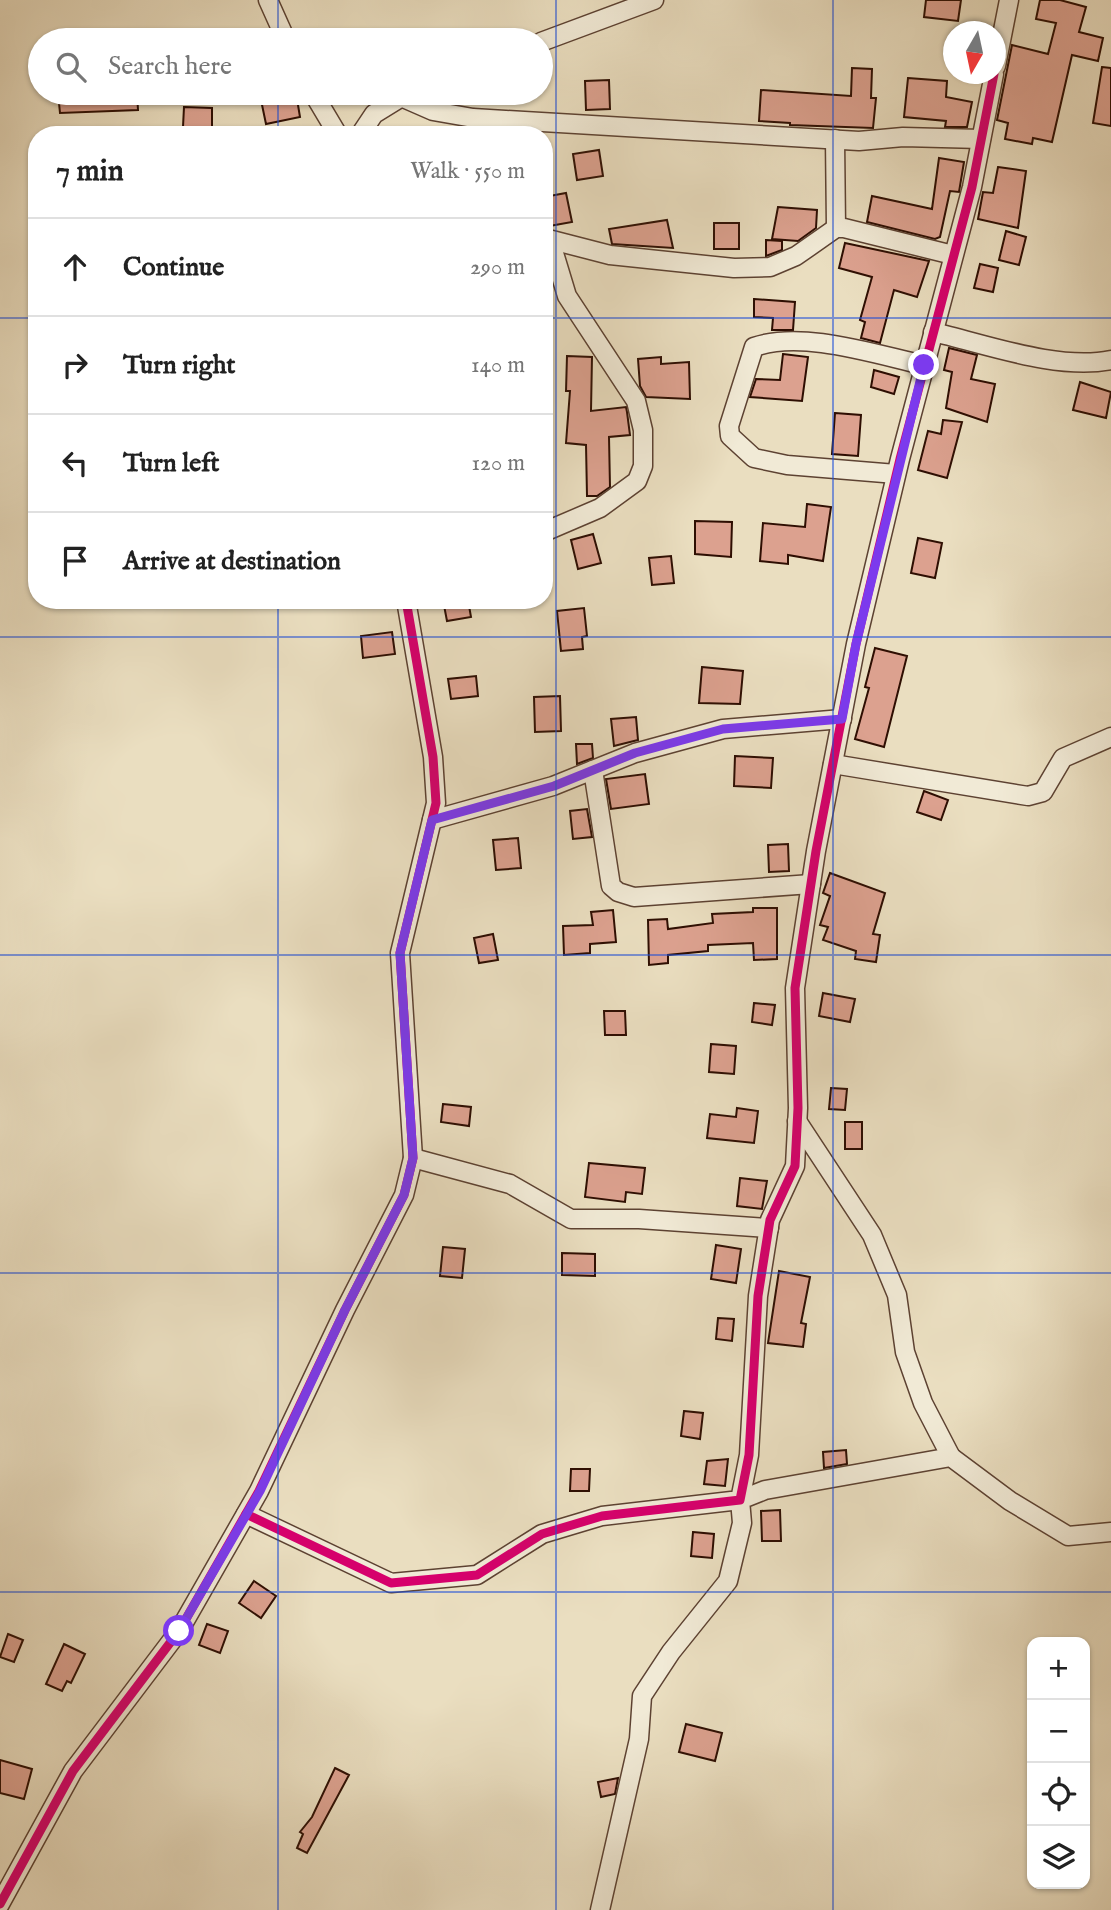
<!DOCTYPE html>
<html lang="en">
<head>
<meta charset="utf-8">
<style>
	:root { --surface:#fff; --page:#f2f2f2; --text:#222; --muted:#767676; --line:#e0e0e0 }
	body { margin:0; font-family:"IM FELL English",serif; background:var(--page); color:var(--text) }
	.controls { position:absolute; right:21px; bottom:21px; display:grid; overflow:hidden; border-radius:14px; box-shadow:0 2px 5px #0004 }
	.controls button { width:63px; height:63px; display:grid; place-items:center; padding:0; border:0; border-bottom:2px solid var(--line); background:var(--surface); color:var(--text); font:35px sans-serif }
	.compass { position:absolute; left:943px; top:21px; width:63px; height:63px; border-radius:50%; background:var(--surface); box-shadow:0 2px 5px #0004; rotate:189deg }
	.stop { position:absolute; width:21px; height:21px; margin:-16px; border:5px solid #7c3aed; border-radius:50%; background:#fff }
	.stop.end { background:#7c3aed; border-color:#fff; box-shadow:0 2px 7px #0008 }
	.list { margin:0; padding:0; list-style:none }
	h2 { display:flex; justify-content:space-between; align-items:center; height:91px; margin:0; padding:0 28px; font-size:30px }
	h2 small { font-size:23px; font-weight:400; color:var(--muted) }
	.list li { display:grid; grid-template-columns:46px 1fr auto; gap:21px; align-items:center; box-sizing:border-box; height:98px; padding:0 28px; border-top:2px solid var(--line) }
	.list b { display:block; font-size:26px; white-space:nowrap }
	.list em { font-size:23px; font-style:normal; color:var(--muted) }
	.icon { flex:none; width:38px; height:38px; fill:none; stroke:currentColor; stroke-width:2; stroke-linecap:round; stroke-linejoin:round }
	.map { position:relative; flex:none; width:1111px; height:1910px; overflow:hidden }
	.search { position:absolute; background:var(--surface); box-shadow:0 2px 5px #0004; left:28px; top:28px; width:525px; height:77px; display:flex; align-items:center; gap:18px; box-sizing:border-box; padding:0 24px; border-radius:38px; color:var(--muted); font-size:26px }
	.panel { position:absolute; background:var(--surface); box-shadow:0 2px 5px #0004; left:28px; top:126px; width:525px; height:483px; border-radius:28px }
	.map>svg:first-child { display:block }
	.building { fill:#dca18f; stroke:#2e0e02; stroke-width:2 }
	.lines { fill:none; stroke-linecap:round; stroke-linejoin:round }
	.minor-casing { stroke:#5d4232; stroke-width:21 }
	.minor { stroke:#f1ead6; stroke-width:18 }
	.cycleway-casing { stroke:#f1ead6; stroke-width:13 }
	.cycleway { stroke:#d6006c; stroke-width:9 }
	.route { stroke:#7c3aed; stroke-width:9 }
	.grid { fill:none; stroke:#1d4ed8; stroke-width:2; stroke-opacity:0.55 }
</style>
</head>
<body>
<div class="map">
<svg width="1111" height="1910" viewBox="0 0 1111 1910">
	<rect width="100%" height="100%" fill="#eadec0"/>
	<filter id="stains"><feTurbulence type="fractalNoise" baseFrequency=".00286" numOctaves="4"/><feColorMatrix values="0 0 0 0 .2 0 0 0 0 .09 0 0 0 0 .02 0 0 0 .5 -.17"/></filter>
	<radialGradient id="worn" r=".72"><stop offset=".6" stop-color="#630" stop-opacity="0"/><stop offset="1" stop-color="#630" stop-opacity=".3"/></radialGradient>
	<g class="building">
		<path d="M 926,0 L 961,0 L 958,21 L 924,17 Z"/>
		<path d="M 1040,0 L 1060,0 L 1086,7 L 1079,32 L 1103,38 L 1098,61 L 1072,55 L 1052,142 L 1033,138 L 1032,144 L 1005,139 L 1008,123 L 997,120 L 1012,45 L 1048,54 L 1056,23 L 1036,19 Z"/>
		<path d="M 1102,67 L 1111,68 L 1111,126 L 1093,123 Z"/>
		<path d="M 852,68 L 872,69 L 871,98 L 876,98 L 873,128 L 790,125 L 790,123 L 759,121 L 761,90 L 851,96 Z"/>
		<path d="M 908,78 L 947,81 L 946,97 L 972,102 L 967,127 L 945,127 L 946,121 L 904,117 Z"/>
		<path d="M 609,80 L 610,109 L 586,110 L 585,81 Z"/>
		<path d="M 58,93 L 137,93 L 138,110 L 60,113 Z"/>
		<path d="M 296,93 L 300,117 L 266,124 L 261,100 Z"/>
		<path d="M 184,107 L 212,108 L 212,128 L 183,127 Z"/>
		<path d="M 599,150 L 603,176 L 577,180 L 573,154 Z"/>
		<path d="M 939,158 L 964,162 L 959,192 L 950,191 L 940,237 L 935,239 L 867,222 L 872,196 L 932,209 Z"/>
		<path d="M 998,167 L 1026,171 L 1018,228 L 978,219 L 983,192 L 993,193 Z"/>
		<path d="M 566,193 L 572,222 L 544,227 L 544,197 Z"/>
		<path d="M 778,207 L 817,210 L 816,228 L 798,241 L 772,239 Z"/>
		<path d="M 667,220 L 673,248 L 612,244 L 609,229 Z"/>
		<rect x="714" y="223" width="25" height="26"/>
		<path d="M 1006,231 L 1026,237 L 1019,265 L 999,260 Z"/>
		<path d="M 766,240 L 782,241 L 782,250 L 766,256 Z"/>
		<path d="M 845,243 L 929,261 L 917,297 L 894,290 L 880,343 L 861,338 L 865,322 L 860,320 L 872,277 L 839,268 Z"/>
		<path d="M 980,264 L 998,268 L 993,292 L 974,288 Z"/>
		<path d="M 754,299 L 795,302 L 793,330 L 772,330 L 773,318 L 754,317 Z"/>
		<path d="M 949,348 L 977,355 L 971,379 L 995,384 L 987,422 L 946,408 L 952,372 L 944,370 Z"/>
		<path d="M 783,354 L 808,357 L 802,401 L 750,397 L 756,379 L 780,380 Z"/>
		<path d="M 567,356 L 592,357 L 591,411 L 626,407 L 627,412 L 630,435 L 609,437 L 610,487 L 597,496 L 587,496 L 586,445 L 566,443 L 570,391 L 566,391 Z"/>
		<path d="M 661,357 L 661,364 L 689,362 L 690,399 L 646,397 L 640,386 L 638,359 Z"/>
		<path d="M 874,370 L 899,377 L 894,394 L 871,387 Z"/>
		<path d="M 1080,382 L 1111,392 L 1106,418 L 1073,410 Z"/>
		<path d="M 835,413 L 861,415 L 858,456 L 832,454 Z"/>
		<path d="M 943,420 L 962,422 L 947,478 L 918,470 L 928,431 L 941,434 Z"/>
		<path d="M 807,504 L 831,507 L 823,561 L 788,555 L 788,564 L 760,561 L 763,523 L 805,527 Z"/>
		<path d="M 695,521 L 732,522 L 731,557 L 695,554 Z"/>
		<path d="M 593,534 L 601,563 L 578,569 L 571,540 Z"/>
		<path d="M 918,538 L 942,543 L 935,578 L 911,573 Z"/>
		<path d="M 671,556 L 674,583 L 652,585 L 649,558 Z"/>
		<path d="M 443,600 L 468,600 L 471,617 L 447,621 Z"/>
		<path d="M 584,608 L 587,636 L 582,637 L 583,649 L 561,651 L 557,611 Z"/>
		<path d="M 392,632 L 395,654 L 363,658 L 361,636 Z"/>
		<path d="M 875,648 L 907,656 L 884,747 L 855,739 L 869,688 L 865,687 Z"/>
		<path d="M 702,667 L 743,671 L 740,704 L 699,703 Z"/>
		<path d="M 476,676 L 478,696 L 451,699 L 448,679 Z"/>
		<path d="M 560,696 L 561,731 L 535,732 L 534,697 Z"/>
		<path d="M 636,717 L 638,740 L 614,746 L 611,719 Z"/>
		<path d="M 576,744 L 592,744 L 593,758 L 577,764 Z"/>
		<path d="M 735,756 L 773,758 L 771,788 L 734,786 Z"/>
		<path d="M 645,774 L 649,804 L 611,809 L 606,779 Z"/>
		<path d="M 924,791 L 948,800 L 941,820 L 917,812 Z"/>
		<path d="M 587,809 L 592,837 L 573,839 L 570,811 Z"/>
		<path d="M 518,838 L 521,868 L 496,870 L 493,840 Z"/>
		<path d="M 788,844 L 789,871 L 769,872 L 768,845 Z"/>
		<path d="M 830,873 L 885,893 L 873,934 L 880,935 L 876,962 L 855,959 L 856,951 L 823,940 L 828,927 L 820,925 L 830,896 L 823,893 Z"/>
		<path d="M 753,908 L 777,908 L 777,959 L 754,960 L 753,943 L 708,945 L 708,951 L 668,955 L 668,963 L 649,965 L 648,920 L 667,919 L 668,929 L 713,923 L 712,914 L 753,912 Z"/>
		<path d="M 613,910 L 616,942 L 590,944 L 590,953 L 564,955 L 563,926 L 593,925 L 591,912 Z"/>
		<path d="M 493,934 L 498,960 L 479,963 L 474,938 Z"/>
		<path d="M 823,993 L 855,999 L 850,1022 L 819,1016 Z"/>
		<path d="M 754,1003 L 775,1005 L 772,1025 L 752,1022 Z"/>
		<path d="M 604,1011 L 625,1011 L 626,1035 L 605,1035 Z"/>
		<path d="M 711,1044 L 736,1046 L 734,1074 L 709,1072 Z"/>
		<path d="M 831,1088 L 847,1089 L 845,1110 L 829,1109 Z"/>
		<path d="M 443,1104 L 471,1107 L 469,1126 L 441,1122 Z"/>
		<path d="M 737,1108 L 758,1111 L 754,1143 L 707,1138 L 710,1114 L 736,1117 Z"/>
		<rect x="845" y="1122" width="17" height="27"/>
		<path d="M 589,1163 L 645,1168 L 642,1194 L 626,1192 L 625,1202 L 585,1197 Z"/>
		<path d="M 740,1178 L 767,1181 L 762,1209 L 737,1206 Z"/>
		<path d="M 716,1245 L 741,1249 L 736,1283 L 711,1279 Z"/>
		<path d="M 443,1247 L 465,1249 L 462,1278 L 440,1276 Z"/>
		<path d="M 562,1253 L 595,1254 L 595,1276 L 562,1275 Z"/>
		<path d="M 779,1271 L 810,1277 L 801,1323 L 806,1324 L 803,1347 L 768,1343 Z"/>
		<path d="M 718,1318 L 734,1319 L 732,1341 L 716,1339 Z"/>
		<path d="M 684,1411 L 703,1413 L 700,1439 L 681,1436 Z"/>
		<path d="M 846,1450 L 847,1464 L 824,1468 L 823,1452 Z"/>
		<path d="M 728,1459 L 725,1486 L 704,1484 L 707,1461 Z"/>
		<path d="M 571,1469 L 590,1469 L 589,1491 L 570,1491 Z"/>
		<path d="M 780,1510 L 781,1541 L 762,1541 L 761,1511 Z"/>
		<path d="M 693,1532 L 714,1534 L 712,1558 L 691,1556 Z"/>
		<path d="M 254,1581 L 276,1596 L 261,1618 L 239,1603 Z"/>
		<path d="M 207,1624 L 228,1631 L 220,1653 L 199,1645 Z"/>
		<path d="M 8,1634 L 23,1640 L 14,1662 L 0,1657 Z"/>
		<path d="M 64,1644 L 85,1654 L 71,1683 L 67,1681 L 62,1691 L 46,1684 Z"/>
		<path d="M 686,1724 L 722,1733 L 715,1761 L 679,1752 Z"/>
		<path d="M 0,1760 L 32,1769 L 24,1799 L 0,1793 Z"/>
		<path d="M 335,1768 L 349,1775 L 307,1853 L 297,1848 L 303,1834 L 300,1832 L 312,1817 Z"/>
		<path d="M 618,1778 L 615,1794 L 601,1797 L 598,1782 Z"/>
	</g>
	<g class="lines">
		<g class="minor-casing">
			<g id="minor">
				<path d="M 268,0 L 286,40"/>
				<path d="M 541,42 L 654,0"/>
				<path d="M 996,66 L 1009,0"/>
				<path d="M 313,93 L 338,135"/>
				<path d="M 401,97 L 433,111 L 473,118 L 859,141 L 903,137 L 981,139"/>
				<path d="M 360,135 L 374,114 L 408,93"/>
				<path d="M 835,139 L 836,228"/>
				<path d="M 544,238 L 610,255 L 734,268 L 770,267 L 796,256 L 836,228 L 844,228 L 953,255"/>
				<path d="M 933,332 C 986,344 1058,371 1111,360"/>
				<path d="M 896,474 L 787,465 L 754,458 L 730,436 L 729,426 L 754,347 C 802,330 874,354 924,365"/>
				<path d="M 544,532 L 600,508 L 637,481 L 643,466 L 643,430 L 636,401 L 567,296 L 550,240"/>
				<path d="M 833,764 L 1028,796 L 1043,792 L 1063,758 L 1111,737"/>
				<path d="M 593,770 L 611,886 L 618,892 L 634,897 L 811,884"/>
				<path d="M 432,820 L 553,786 L 635,753 L 723,729 L 842,719"/>
				<path d="M 797,1121 L 872,1235 L 897,1295 L 905,1352 L 923,1403 L 951,1457"/>
				<path d="M 413,1158 L 510,1184 L 571,1219 L 639,1219 L 769,1228"/>
				<path d="M 246,1514 L 391,1583 L 477,1575 L 542,1534 L 602,1516 L 740,1500 L 749,1455 L 758,1296 L 770,1220 L 795,1166 L 798,1108 L 795,988 L 816,851 L 856,644 L 900,459 L 972,187 L 994,74"/>
				<path d="M 0,1904 L 73,1771 L 179,1631 L 259,1491 L 345,1310 L 404,1195 L 413,1158 L 400,953 L 436,803 L 433,757 L 406,600"/>
				<path d="M 600,1910 L 639,1739 L 642,1696 L 671,1652 L 728,1581 L 742,1523 L 740,1500 L 765,1490 L 951,1457 L 1010,1501 L 1068,1536 L 1111,1532"/>
			</g>
		</g>
		<use href="#minor" class="minor"/>
		<g class="cycleway-casing">
			<g id="cycleway">
				<path d="M 246,1514 L 391,1583 L 477,1575 L 542,1534 L 602,1516 L 740,1500 L 749,1455 L 758,1296 L 770,1220 L 795,1166 L 798,1108 L 795,988 L 816,851 L 856,644 L 900,459 L 972,187 L 994,74"/>
				<path d="M 0,1904 L 73,1771 L 179,1631 L 259,1491 L 345,1310 L 404,1195 L 413,1158 L 400,953 L 436,803 L 433,757 L 406,600"/>
			</g>
		</g>
		<use href="#cycleway" class="cycleway"/>
	</g>
	<g class="lines">
		<path class="route" d="M 179,1631 L 260,1491 L 345,1310 L 404,1195 L 413,1158 L 400,953 L 432,820 L 554,786 L 635,753 L 723,729 L 842,719 L 856,644 L 924,365"/>
	</g>
	<path class="grid" d="M 278,0 L 278,40M 556,0 L 556,1910M 833,0 L 833,1910M 278,93 L 278,135M 0,318 L 37,318M 544,318 L 1111,318M 278,600 L 278,1910M 0,637 L 1111,637M 0,955 L 1111,955M 0,1273 L 1111,1273M 0,1592 L 1111,1592"/>
	<rect width="100%" height="100%" filter="url(#stains)"/>
	<rect width="100%" height="100%" fill="url(#worn)"/>
</svg>
<div class="controls">
<button>+</button>
<button>−</button>
<button><svg class="icon" aria-label="locate" viewBox="0 0 24 24"><circle cx="12" cy="12" r="6"/><path d="M12 2v4M12 18v4M2 12h4M18 12h4"/></svg></button>
<button><svg class="icon" aria-label="layers" viewBox="0 0 24 24"><path d="M12 4l9 5-9 5-9-5zM3 14l9 5 9-5"/></svg></button>
</div>
<svg class="compass" viewBox="-18 -18 36 36"><path d="M0-13l5 13h-10z" fill="#e53935"/><path d="M0 13l5-13h-10z" fill="#767676"/></svg>
<div class="stop" style="left:179px;top:1631px"></div>
<div class="stop end" style="left:924px;top:365px"></div>
<div class="search"><svg class="icon" aria-label="search" viewBox="0 0 24 24"><circle cx="10" cy="10" r="6"/><path d="M15 15l6 6"/></svg>Search here</div>
<section class="panel">
<h2>7 min<small>Walk · 550 m</small></h2>
<ul class="list">
<li><svg class="icon" aria-label="ahead" viewBox="0 0 24 24"><path d="M12 20V5M6 11l6-6 6 6"/></svg><div><b>Continue</b></div><em>290 m</em></li>
<li><svg class="icon" aria-label="right" viewBox="0 0 24 24"><path d="M7 20v-9h11M14 6l5 5-5 5"/></svg><div><b>Turn right</b></div><em>140 m</em></li>
<li><svg class="icon" aria-label="left" viewBox="0 0 24 24"><path d="M17 20v-9H6M10 6l-5 5 5 5"/></svg><div><b>Turn left</b></div><em>120 m</em></li>
<li><svg class="icon" aria-label="arrive" viewBox="0 0 24 24"><path d="M6 21V4h12l-3 4 3 4H6"/></svg><div><b>Arrive at destination</b></div></li>
</ul>
</section>
</div>
</body>
</html>
